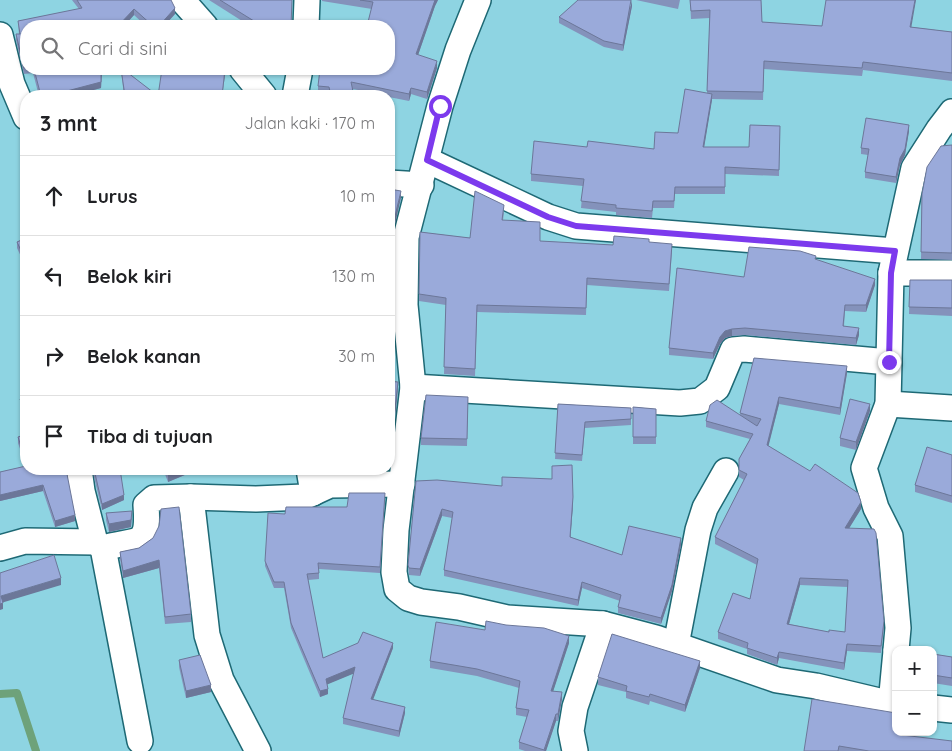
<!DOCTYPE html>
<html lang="id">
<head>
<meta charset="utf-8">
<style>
	:root { --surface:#fff; --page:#f6f6f6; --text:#202124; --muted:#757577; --line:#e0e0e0 }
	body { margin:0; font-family:Quicksand,sans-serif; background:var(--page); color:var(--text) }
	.controls { position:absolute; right:15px; bottom:15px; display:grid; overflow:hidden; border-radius:10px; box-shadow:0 1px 4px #0004 }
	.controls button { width:45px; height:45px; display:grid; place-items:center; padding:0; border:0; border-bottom:1px solid var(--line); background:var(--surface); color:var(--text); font:25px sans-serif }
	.stop { position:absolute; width:15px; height:15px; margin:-11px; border:4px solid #7c3aed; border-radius:50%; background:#fff }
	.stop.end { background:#7c3aed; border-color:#fff; box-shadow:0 1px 5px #0008 }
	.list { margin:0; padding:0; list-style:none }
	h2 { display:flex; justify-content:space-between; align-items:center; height:65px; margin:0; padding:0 20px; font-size:21px }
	h2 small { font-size:16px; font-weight:400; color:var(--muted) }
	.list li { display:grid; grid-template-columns:32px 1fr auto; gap:15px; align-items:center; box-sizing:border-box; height:80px; padding:0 20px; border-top:1px solid var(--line) }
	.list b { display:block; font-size:19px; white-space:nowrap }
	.list em { font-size:16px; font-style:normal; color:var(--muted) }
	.icon { flex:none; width:28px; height:28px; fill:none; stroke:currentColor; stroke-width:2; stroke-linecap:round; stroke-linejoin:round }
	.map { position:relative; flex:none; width:952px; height:751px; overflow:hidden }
	.search { position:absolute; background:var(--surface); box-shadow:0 1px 4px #0004; left:20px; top:20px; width:375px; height:55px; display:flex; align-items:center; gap:12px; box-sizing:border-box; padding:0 18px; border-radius:20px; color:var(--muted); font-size:19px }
	.panel { position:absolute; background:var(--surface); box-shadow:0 1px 4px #0004; left:20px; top:90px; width:375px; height:385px; border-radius:20px }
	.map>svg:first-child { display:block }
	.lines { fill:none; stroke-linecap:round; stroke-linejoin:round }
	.stream { stroke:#6ea27a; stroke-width:8 }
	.street-casing { stroke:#1e6975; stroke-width:28 }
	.street { stroke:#fff; stroke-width:25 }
	.wall { fill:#8492bb; fill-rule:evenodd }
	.shaded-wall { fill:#6c7799 }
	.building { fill:#9aaada; stroke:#6c7799; fill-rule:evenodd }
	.route { stroke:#7c3aed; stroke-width:6 }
</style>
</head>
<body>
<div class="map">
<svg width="952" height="751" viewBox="0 0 952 751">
	<rect width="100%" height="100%" fill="#8ed4e2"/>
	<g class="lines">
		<path class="stream" d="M 0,694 L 17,693 L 36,751"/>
		<g class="street-casing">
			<g id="street">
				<path d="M 182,0 L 205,26"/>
				<path d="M 478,0 L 458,50 L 440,106 L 406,237 L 405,305 L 413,387 L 396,530 L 394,572 L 397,589 L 408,598 L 421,602 L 459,607 L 507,618 L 603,624 L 656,638 L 777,680 L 816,686 L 896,705"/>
				<path d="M 306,26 L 307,0"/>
				<path d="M 0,35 L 12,84 L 26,117"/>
				<path d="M 242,69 L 264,96"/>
				<path d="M 295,96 L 300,69"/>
				<path d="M 427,160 L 548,217 L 576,226 L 895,251"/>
				<path d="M 389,183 L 421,185"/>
				<path d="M 891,273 L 952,273"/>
				<path d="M 413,387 L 680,403 L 700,401 L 717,388 L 733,350 L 744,349 L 889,362"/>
				<path d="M 888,404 L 952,408"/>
				<path d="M 79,469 L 82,491 L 95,542"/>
				<path d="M 309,469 L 313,493"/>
				<path d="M 191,497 L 207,635 L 221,680 L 258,751"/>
				<path d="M 0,548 L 25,541 L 95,542 L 103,548 L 140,741"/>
				<path d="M 103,548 C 139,538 149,549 146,505 L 154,498 L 191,497 L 256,499 L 304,497 L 330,485 L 402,484"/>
				<path d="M 676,645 L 698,530 L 705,508 L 726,471"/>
				<path d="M 896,650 L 898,628 L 890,536 L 876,508 L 864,468 L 888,404 L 891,273 L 914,168 L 939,129 L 952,112"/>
				<path d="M 891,704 L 896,651"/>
				<path d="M 933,708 L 952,710"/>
				<path d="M 575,751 L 571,731 L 575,707 L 603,624"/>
			</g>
		</g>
		<use href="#street" class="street"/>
	</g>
	<g class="wall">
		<path d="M 72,0 L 171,0 L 175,14 L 164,26 L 146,26 L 134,15 L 124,26 L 26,26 L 26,69 L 102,69 L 101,88 L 70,96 L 39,96 L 33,73 L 24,74 L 16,40 L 16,34 L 19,34 L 18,21 L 79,9 Z"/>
		<path d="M 209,0 L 292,0 L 291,26 L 250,26 Z"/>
		<path d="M 322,0 L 438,0 L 435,6 L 418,55 L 437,68 L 427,99 L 411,94 L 409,101 L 389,97 L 389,96 L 353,89 L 354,96 L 330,96 L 329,94 L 318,93 L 318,86 L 389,69 L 372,9 L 322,1 Z"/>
		<path d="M 636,0 L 680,0 L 678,9 Z"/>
		<path d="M 690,0 L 761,0 L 762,22 L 822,26 L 912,27 L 952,32 L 952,81 L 863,70 L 862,76 L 764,69 L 763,100 L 712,99 L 704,147 L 749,147 L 780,126 L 779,176 L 725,174 L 725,194 L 675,194 L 674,208 L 653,208 L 652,218 L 616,215 L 616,212 L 581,208 L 583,186 L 531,181 L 531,174 L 587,147 L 654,149 L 678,133 L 707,93 L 710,18 L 691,19 Z"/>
		<path d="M 632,6 L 623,51 L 604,47 L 559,23 L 559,17 Z"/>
		<path d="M 121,69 L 158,96 L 124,96 Z"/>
		<path d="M 909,131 L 905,155 L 900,165 L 896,183 L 865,178 L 865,172 L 868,155 L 861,154 L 861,148 Z"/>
		<path d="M 952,145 L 952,260 L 921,259 L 922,194 Z"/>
		<path d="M 504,212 L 503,220 L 540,241 L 613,245 L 649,242 L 672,251 L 669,291 L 587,285 L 586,315 L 477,312 L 475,376 L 444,374 L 446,305 L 419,301 L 420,232 L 470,238 Z"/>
		<path d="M 26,238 L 26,267 L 17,248 L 17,242 Z"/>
		<path d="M 816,260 L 875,285 L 866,312 L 845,311 L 844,326 L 859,335 L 856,345 L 745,335 L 732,336 L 725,338 L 720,344 L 713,359 L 669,355 L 669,348 L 744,277 Z"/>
		<path d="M 910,280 L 952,280 L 952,316 L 909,314 Z"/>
		<path d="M 754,358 L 847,373 L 840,415 L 779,404 L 768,446 L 861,509 L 849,528 L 884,628 L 881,653 L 847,651 L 844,670 L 779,658 L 777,665 L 747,654 L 747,649 L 718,639 L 718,632 L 750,599 L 757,565 L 715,544 L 715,537 L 744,480 L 739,477 L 739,459 L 750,439 L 706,427 L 706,421 L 740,415 ZM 800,585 L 848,587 L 845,632 L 829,632 L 789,624 Z"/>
		<path d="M 398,389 L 389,470 L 347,469 L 389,469 Z"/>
		<path d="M 26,397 L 26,423 L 20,405 L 20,399 Z"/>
		<path d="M 468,397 L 467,446 L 421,445 L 421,438 Z"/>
		<path d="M 558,404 L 631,408 L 631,425 L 585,428 L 582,461 L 555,459 Z"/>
		<path d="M 633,407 L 656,409 L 656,444 L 633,444 Z"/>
		<path d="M 870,411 L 856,450 L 840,446 L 840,438 Z"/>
		<path d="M 26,434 L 26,469 L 66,469 L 75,521 L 55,527 L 43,491 L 0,501 L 0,472 L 26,466 L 18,443 L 18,437 Z"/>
		<path d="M 952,455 L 952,503 L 915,492 L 915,485 Z"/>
		<path d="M 92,469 L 120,469 L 124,500 L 102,510 Z"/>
		<path d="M 163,469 L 199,469 L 168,482 Z"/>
		<path d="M 416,481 L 573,504 L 570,537 L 622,555 L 681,545 L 672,591 L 661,624 L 618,613 L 618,607 L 620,601 L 582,588 L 578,606 L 444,576 L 444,570 L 452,518 L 442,516 L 420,576 L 409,575 L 408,565 Z"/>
		<path d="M 385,499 L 380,573 L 319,569 L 319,579 L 308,580 L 323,658 L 393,648 L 373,699 L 405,713 L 399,737 L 343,724 L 343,718 L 354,673 L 327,684 L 328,694 L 320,697 L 291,628 L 284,588 L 274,588 L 265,566 L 265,561 L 285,514 L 347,507 Z"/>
		<path d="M 106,513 L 132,518 L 131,527 L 109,532 L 106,520 Z"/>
		<path d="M 153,538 L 191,614 L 191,622 L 165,624 L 159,568 L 123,578 L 120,559 L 120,552 L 139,548 Z"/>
		<path d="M 569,643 L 553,691 L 562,699 L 558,721 L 556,721 L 546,751 L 525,751 L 519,749 L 519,742 L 527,717 L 516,715 L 516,708 L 519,688 L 477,676 L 430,668 L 430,661 Z"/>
		<path d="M 933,654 L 952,657 L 952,686 L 933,683 Z"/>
		<path d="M 179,660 L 211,692 L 186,698 L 179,667 Z"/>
		<path d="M 700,668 L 685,712 L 650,701 L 649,705 L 626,698 L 626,692 L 598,685 L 598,677 Z"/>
		<path d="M 904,732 L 903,736 L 952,751 L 804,751 Z"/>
	</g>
	<g class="shaded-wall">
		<path d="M 435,0 L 438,0 L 435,6 L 416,61 L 416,54 Z"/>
		<path d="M 632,0 L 632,6 L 623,51 L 623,45 Z"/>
		<path d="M 915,0 L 916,0 L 910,35 L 910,27 Z"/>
		<path d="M 175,8 L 175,14 L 164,26 L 159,26 Z"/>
		<path d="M 134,9 L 134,15 L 124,26 L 118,26 Z"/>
		<path d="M 437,61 L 437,68 L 427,99 L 427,92 Z"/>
		<path d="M 102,69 L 101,88 L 70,96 L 48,96 Z"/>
		<path d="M 225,69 L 226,69 L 222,96 Z"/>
		<path d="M 411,88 L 411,94 L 409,101 L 409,94 Z"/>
		<path d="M 712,94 L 712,100 L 703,154 L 703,147 Z"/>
		<path d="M 909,125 L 909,131 L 905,155 L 900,165 L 896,183 L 896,177 L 900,158 Z"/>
		<path d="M 401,191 L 401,198 L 392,237 L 392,229 Z"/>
		<path d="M 875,279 L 875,285 L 866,312 L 866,305 Z"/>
		<path d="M 393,324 L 393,332 L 389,367 L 389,360 Z"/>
		<path d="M 859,328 L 859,335 L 856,345 L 856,338 Z"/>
		<path d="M 732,329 L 732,336 L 725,338 L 720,344 L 713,359 L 713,353 L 720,337 L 725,331 Z"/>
		<path d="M 847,366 L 847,373 L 840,415 L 840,408 Z"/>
		<path d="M 398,382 L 398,389 L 389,470 L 389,462 Z"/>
		<path d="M 779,397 L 779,404 L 767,452 L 767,445 Z"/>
		<path d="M 870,404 L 870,411 L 856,450 L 856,442 Z"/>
		<path d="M 182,469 L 199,469 L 168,482 L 168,474 Z"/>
		<path d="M 223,469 L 234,469 L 223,471 Z"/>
		<path d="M 43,485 L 43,491 L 0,501 L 0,495 Z"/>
		<path d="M 124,495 L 124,500 L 102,510 L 102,504 Z"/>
		<path d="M 573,497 L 573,504 L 570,544 L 570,537 Z"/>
		<path d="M 861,502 L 861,509 L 845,535 L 845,528 Z"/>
		<path d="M 442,509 L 442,516 L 420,576 L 420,569 Z"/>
		<path d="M 132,511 L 131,527 L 109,532 L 109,524 Z"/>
		<path d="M 75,515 L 75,521 L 55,527 L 55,521 Z"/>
		<path d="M 681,538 L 681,545 L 672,591 L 661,624 L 661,618 Z"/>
		<path d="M 159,560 L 159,568 L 123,578 L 123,571 Z"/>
		<path d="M 61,578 L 61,585 L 1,603 L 1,596 Z"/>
		<path d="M 800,578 L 800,585 L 787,631 L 787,624 Z"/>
		<path d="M 582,582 L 582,588 L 578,606 L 578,600 Z"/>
		<path d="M 3,603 L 3,609 L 0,610 L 0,604 Z"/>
		<path d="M 569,636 L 569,643 L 551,698 L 551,691 Z"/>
		<path d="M 393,643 L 393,648 L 371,705 L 371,699 Z"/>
		<path d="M 847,644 L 847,651 L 844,670 L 844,663 Z"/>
		<path d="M 779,652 L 779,658 L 777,665 L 777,658 Z"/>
		<path d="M 700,661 L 700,668 L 685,712 L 685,705 Z"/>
		<path d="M 355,667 L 355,673 L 326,685 L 326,679 Z"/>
		<path d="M 211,685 L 211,692 L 186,698 L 186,691 Z"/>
		<path d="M 328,689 L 328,694 L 320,697 L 320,691 Z"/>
		<path d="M 562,692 L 562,699 L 558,721 L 558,714 Z"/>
		<path d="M 405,707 L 405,713 L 399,737 L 399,731 Z"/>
		<path d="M 556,714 L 556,721 L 546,751 L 544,751 Z"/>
	</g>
	<g class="building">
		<path d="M 77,0 L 171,0 L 175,8 L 159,26 L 153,26 L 134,9 L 118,26 L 26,26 L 26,67 L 24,68 L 16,34 L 20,34 L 18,21 L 82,8 Z"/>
		<path d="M 220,0 L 292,0 L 291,26 L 262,26 Z"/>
		<path d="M 360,0 L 435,0 L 416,54 L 437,61 L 427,92 L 411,88 L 409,94 L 351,82 L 354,96 L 331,96 L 329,87 L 318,86 L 320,69 L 389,69 L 389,26 L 367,26 L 373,2 Z"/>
		<path d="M 578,0 L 631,0 L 623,45 L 604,41 L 559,17 Z"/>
		<path d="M 690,0 L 761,0 L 762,22 L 822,26 L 826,0 L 915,0 L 910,27 L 952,32 L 952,73 L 863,62 L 862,68 L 764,61 L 763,92 L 707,91 L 710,10 L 691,11 Z"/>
		<path d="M 34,69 L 101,69 L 101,82 L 48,96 L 41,96 Z"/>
		<path d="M 121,69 L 123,69 L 158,96 L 125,96 Z"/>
		<path d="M 162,69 L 225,69 L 222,96 L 158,96 Z"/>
		<path d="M 685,89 L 712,94 L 703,147 L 749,147 L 750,125 L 780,126 L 779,170 L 725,167 L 725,187 L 675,187 L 674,201 L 653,201 L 652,211 L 616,208 L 616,205 L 581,201 L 584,179 L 531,174 L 534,141 L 587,147 L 588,141 L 654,149 L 655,132 L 678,133 Z"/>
		<path d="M 866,118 L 909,125 L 905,149 L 900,158 L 896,177 L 865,172 L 869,149 L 861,148 Z"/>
		<path d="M 952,145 L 952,253 L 921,252 L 922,194 L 927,167 L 941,146 Z"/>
		<path d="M 389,189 L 401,191 L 392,229 L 391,297 L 393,324 L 389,360 Z"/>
		<path d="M 475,191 L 504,205 L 502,220 L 540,222 L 540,241 L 613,245 L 614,236 L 649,239 L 649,242 L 672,244 L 669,284 L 587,278 L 586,308 L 477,305 L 475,369 L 444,367 L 446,298 L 419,294 L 420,232 L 470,238 Z"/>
		<path d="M 26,238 L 26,261 L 17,242 Z"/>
		<path d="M 749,247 L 800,251 L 816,256 L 815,259 L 875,279 L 866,305 L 845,305 L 843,326 L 859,328 L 856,338 L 745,328 L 732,329 L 725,331 L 720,337 L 713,353 L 669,348 L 677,268 L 744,277 Z"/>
		<path d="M 910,280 L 952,280 L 952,308 L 909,307 Z"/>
		<path d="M 754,358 L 847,366 L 840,408 L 779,397 L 767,445 L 810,471 L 815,464 L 858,493 L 861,502 L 845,528 L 874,529 L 876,533 L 884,621 L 881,646 L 847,644 L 844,663 L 779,652 L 777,658 L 747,648 L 748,643 L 718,632 L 733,593 L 750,599 L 758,559 L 715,537 L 747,474 L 739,470 L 739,459 L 753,434 L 706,421 L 710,405 L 717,400 L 757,426 L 761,419 L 740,413 ZM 800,578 L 848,580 L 845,632 L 829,630 L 829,632 L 787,624 Z"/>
		<path d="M 389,381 L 398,382 L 389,462 Z"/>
		<path d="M 426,395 L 468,397 L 467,439 L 421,438 Z"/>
		<path d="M 26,397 L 26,417 L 20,399 Z"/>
		<path d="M 850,399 L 870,404 L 856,442 L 840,438 Z"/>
		<path d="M 558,404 L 631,408 L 631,419 L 585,422 L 582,455 L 555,453 Z"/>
		<path d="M 633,407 L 656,409 L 656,437 L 633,437 Z"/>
		<path d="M 26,434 L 26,462 L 18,437 Z"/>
		<path d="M 927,447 L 952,455 L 952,496 L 915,485 Z"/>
		<path d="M 572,465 L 573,497 L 570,537 L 622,555 L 629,526 L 681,538 L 672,585 L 661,618 L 618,607 L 621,595 L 582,582 L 578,600 L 444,570 L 453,512 L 442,509 L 420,569 L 409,568 L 408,565 L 416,481 L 437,480 L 502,486 L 502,477 L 552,479 L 552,466 Z"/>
		<path d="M 26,466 L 26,469 L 66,469 L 75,515 L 55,521 L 43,485 L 0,495 L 0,472 Z"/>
		<path d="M 94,469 L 120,469 L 124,495 L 102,504 Z"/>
		<path d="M 166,469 L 182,469 L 168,474 Z"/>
		<path d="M 349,493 L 385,493 L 380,567 L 318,563 L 319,573 L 307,574 L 323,658 L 358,643 L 363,632 L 393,643 L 371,699 L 405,707 L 399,731 L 343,718 L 355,667 L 326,679 L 328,689 L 320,691 L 291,623 L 284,582 L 274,582 L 265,561 L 268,513 L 285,514 L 286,507 L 347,507 Z"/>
		<path d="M 179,507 L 191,614 L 165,617 L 159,560 L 123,571 L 120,552 L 139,548 L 153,538 L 159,526 L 161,509 Z"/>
		<path d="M 132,511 L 131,520 L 109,524 L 106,513 Z"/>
		<path d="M 54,555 L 61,578 L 1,596 L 3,603 L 0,604 L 0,573 Z"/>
		<path d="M 486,621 L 506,625 L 544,628 L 569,636 L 551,691 L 562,692 L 558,714 L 556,714 L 544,750 L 519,742 L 529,710 L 516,708 L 520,681 L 477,669 L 430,661 L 436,622 L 485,630 Z"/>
		<path d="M 612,634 L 700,661 L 685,705 L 650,694 L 649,697 L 626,691 L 627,686 L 598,677 Z"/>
		<path d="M 933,654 L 952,657 L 952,678 L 933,675 Z"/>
		<path d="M 200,655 L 211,685 L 186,691 L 179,660 Z"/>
		<path d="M 812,699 L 896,713 L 896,732 L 903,732 L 902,735 L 952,741 L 952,751 L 869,751 L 839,746 L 838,751 L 804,751 Z"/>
	</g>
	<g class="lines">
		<path class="route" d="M 440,106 L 427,160 L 548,217 L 576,226 L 895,251 L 891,273 L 889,362"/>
	</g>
</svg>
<div class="controls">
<button>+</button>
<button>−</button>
</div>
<div class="stop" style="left:440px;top:106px"></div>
<div class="stop end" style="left:889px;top:362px"></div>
<div class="search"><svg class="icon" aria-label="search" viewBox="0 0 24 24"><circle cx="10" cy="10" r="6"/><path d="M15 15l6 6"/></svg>Cari di sini</div>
<section class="panel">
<h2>3 mnt<small>Jalan kaki · 170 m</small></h2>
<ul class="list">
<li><svg class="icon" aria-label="ahead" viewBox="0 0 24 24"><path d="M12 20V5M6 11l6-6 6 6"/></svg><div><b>Lurus</b></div><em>10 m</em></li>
<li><svg class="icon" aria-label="left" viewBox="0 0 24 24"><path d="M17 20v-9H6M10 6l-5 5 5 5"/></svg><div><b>Belok kiri</b></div><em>130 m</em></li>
<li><svg class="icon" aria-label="right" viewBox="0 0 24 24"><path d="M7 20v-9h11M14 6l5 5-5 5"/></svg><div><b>Belok kanan</b></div><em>30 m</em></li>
<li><svg class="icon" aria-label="arrive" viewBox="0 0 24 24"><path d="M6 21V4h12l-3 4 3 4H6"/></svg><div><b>Tiba di tujuan</b></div></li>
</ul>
</section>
</div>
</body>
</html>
